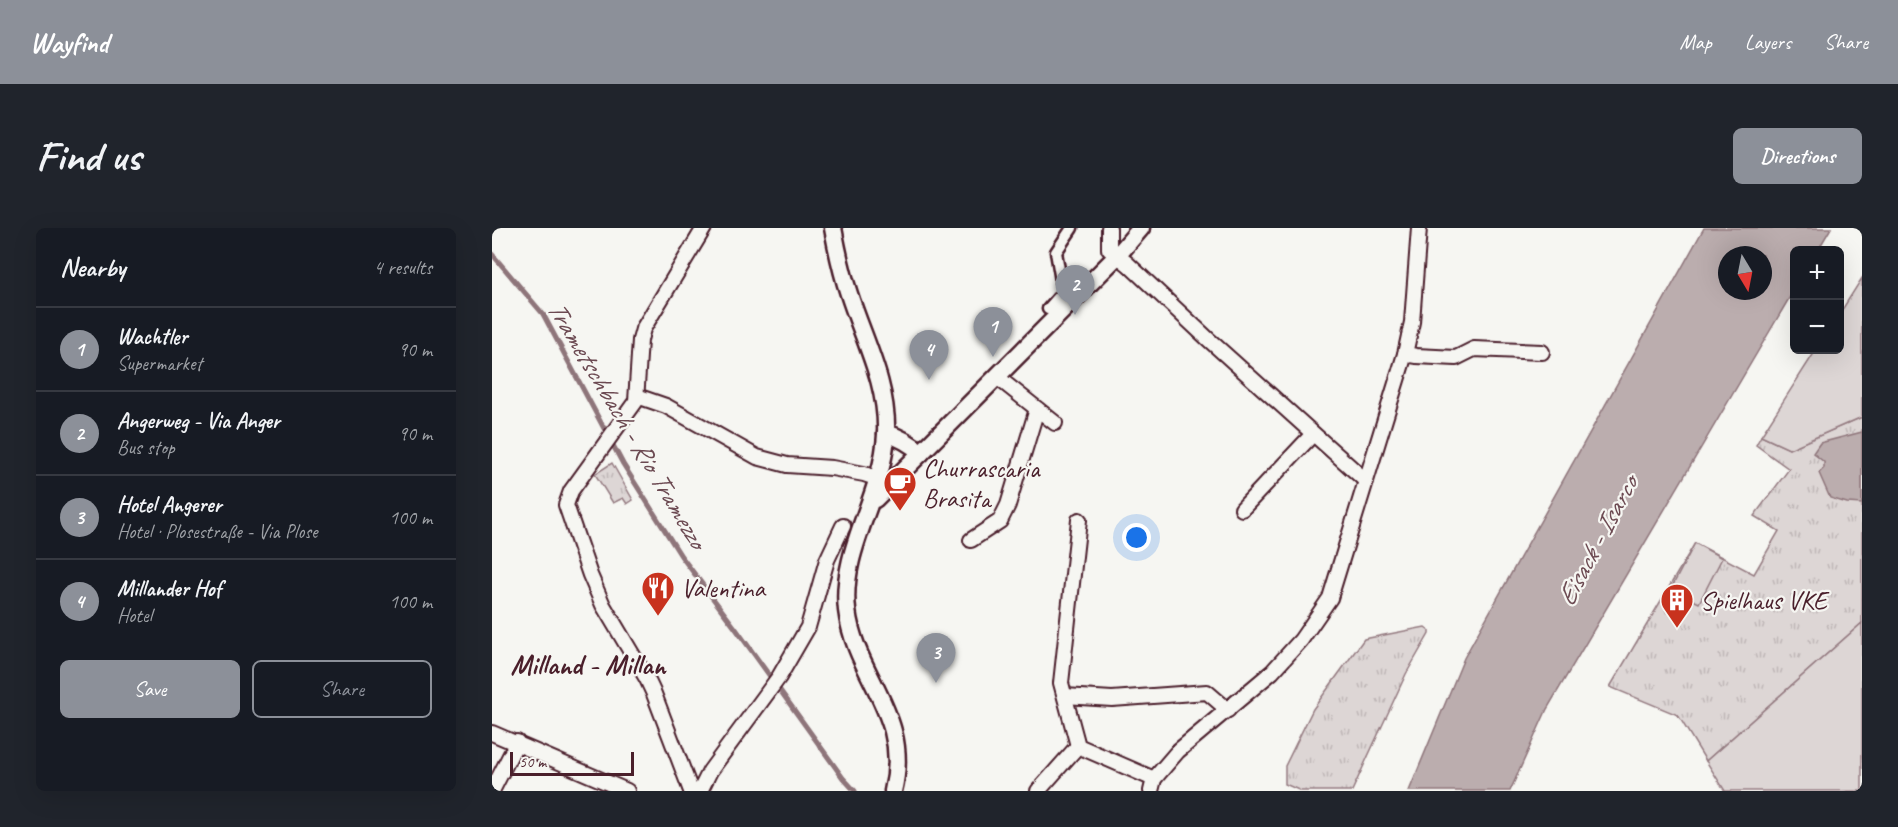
<!DOCTYPE html>
<html lang="en">
<head>
<meta charset="utf-8">
<style>
	:root { --surface:#171b24; --page:#20242c; --text:#f1f3f6; --muted:#9ea1a6; --line:#363941; --accent:#8c9099 }
	body { margin:0; font-family:Caveat,sans-serif; background:var(--page); color:var(--text) }
	.controls { position:absolute; right:18px; top:18px; display:grid; overflow:hidden; border-radius:9px; box-shadow:0 6px 24px #0002 }
	.controls button { width:54px; height:54px; display:grid; place-items:center; padding:0; border:0; border-bottom:2px solid var(--line); background:var(--surface); color:var(--text); font:30px sans-serif }
	.compass { position:absolute; left:1226px; top:18px; width:54px; height:54px; border-radius:50%; background:var(--surface); box-shadow:0 6px 24px #0002; rotate:170deg }
	.scale { position:absolute; left:18px; bottom:15px; width:124px; box-sizing:border-box; padding-left:6px; border:3px solid #4a1f2b; border-top:0; font-size:16px; line-height:21px; white-space:nowrap; color:#4a1f2b; -webkit-text-stroke:4px #f6f6f2; paint-order:stroke }
	.you { position:absolute; left:645px; top:310px; width:21px; height:21px; margin:-15px; border:4px solid #fff; border-radius:50%; background:#1a73e8; box-shadow:0 0 0 9px #1a73e833 }
	.badge { display:grid; place-items:center; width:39px; height:39px; border-radius:50%; background:var(--accent); color:#fff; font-size:20px; font-weight:700 }
	.pin { position:absolute; translate:-50% -50px; filter:drop-shadow(0 2px 3px #0008) }
	.pin::after { content:''; position:absolute; top:32px; width:21px; height:18px; background:inherit; clip-path:polygon(0 0,100% 0,50% 100%) }
	.list { margin:0; padding:0; list-style:none }
	h2 { display:flex; justify-content:space-between; align-items:center; height:78px; margin:0; padding:0 24px; font-size:26px }
	h2 small { font-size:20px; font-weight:400; color:var(--muted) }
	.list li { display:grid; grid-template-columns:39px 1fr auto; gap:18px; align-items:center; box-sizing:border-box; height:84px; padding:0 24px; border-top:2px solid var(--line) }
	.list b { display:block; font-size:22px; white-space:nowrap }
	.list p { margin:0; font-size:20px; white-space:nowrap; color:var(--muted) }
	.list em { font-size:20px; font-style:normal; color:var(--muted) }
	.actions { display:flex; gap:12px; padding:18px 24px }
	.actions a { flex:1; padding:14px 0; border:2px solid var(--accent); border-radius:9px; text-align:center; font-size:21px; color:var(--accent) }
	.actions .main { background:var(--accent); color:#fff }
	.map { position:relative; flex:none; width:1370px; height:563px; overflow:hidden; border-radius:9px }
	header { display:flex; align-items:center; gap:36px; box-sizing:border-box; height:84px; padding:0 30px; background:var(--accent); color:#fff }
	header strong { font-size:28px }
	nav { display:flex; gap:33px; margin-inline-start:auto; font-size:21px }
	.intro { display:flex; align-items:center; justify-content:space-between; box-sizing:border-box; height:144px; padding:0 36px }
	h1 { margin:0; font-size:42px }
	.button { padding:15px 27px; border-radius:9px; background:var(--accent); color:#fff; font-size:21px; font-weight:700 }
	main { display:flex; gap:36px; padding:0 36px }
	aside { flex:1; background:var(--surface); border-radius:9px; box-shadow:0 6px 24px #0002 }
	.map>svg:first-child { display:block }
	.grass { fill:url(#grass-tufts); stroke:#947a80; stroke-width:1.5 }
	.pitch { fill:#ddd6d5; stroke:#947a80; stroke-width:1.5 }
	.water { fill:#bbadae; stroke:#8e747a; stroke-width:1.5; fill-rule:evenodd }
	.lines { fill:none; stroke-linecap:round; stroke-linejoin:round }
	.stream { stroke:#8e747a; stroke-width:5 }
	.pedestrian-casing { stroke:#4a1f2b; stroke-width:15 }
	.minor-casing { stroke:#4a1f2b; stroke-width:18 }
	.tertiary-casing { stroke:#4a1f2b; stroke-width:21 }
	.pedestrian { stroke:#f6f6f2; stroke-width:10 }
	.minor { stroke:#f6f6f2; stroke-width:14 }
	.tertiary { stroke:#f6f6f2; stroke-width:16 }
	.labels { text-anchor:middle; stroke-width:4.5; stroke-linejoin:round; paint-order:stroke }
	.poi-label { font-size:26px; fill:#4a1f2b; stroke:#f6f6f2; text-anchor:start }
	.water-label { font-size:27px; font-style:italic; fill:#6c4a52; stroke:#f6f6f2 }
	.quarter-label { font-size:28px; font-weight:bold; fill:#4a1f2b; stroke:#f6f6f2 }
</style>
</head>
<body>
<header>
<strong>Wayfind</strong>
<nav><a>Map</a><a>Layers</a><a>Share</a></nav>
</header>
<div class="intro"><h1>Find us</h1><a class="button">Directions</a></div>
<main>
<aside>
<h2>Nearby<small>4 results</small></h2>
<ul class="list">
<li><span class="badge">1</span><div><b>Wachtler</b><p>Supermarket</p></div><em>90 m</em></li>
<li><span class="badge">2</span><div><b>Angerweg - Via Anger</b><p>Bus stop</p></div><em>90 m</em></li>
<li><span class="badge">3</span><div><b>Hotel Angerer</b><p>Hotel · Plosestraße - Via Plose</p></div><em>100 m</em></li>
<li><span class="badge">4</span><div><b>Millander Hof</b><p>Hotel</p></div><em>100 m</em></li>
</ul>
<div class="actions"><a class="main">Save</a><a>Share</a></div>
</aside>
<div class="map">
<svg width="1370" height="563" viewBox="0 0 1370 563">
	<defs>
		<pattern id="grass-tufts" width="24" height="20" patternUnits="userSpaceOnUse" patternTransform="scale(1.5)"><rect width="24" height="20" fill="#ddd6d5"/><path d="M3 7l-1-3M5 7V3M7 7l1-3M15 17l-1-3M17 17v-4M19 17l1-3" fill="none" stroke="#bfb7b7"/></pattern>
	</defs>
	<rect width="100%" height="100%" fill="#f6f6f2"/>
	<filter id="ink" filterUnits="userSpaceOnUse"><feTurbulence type="fractalNoise" baseFrequency=".0167" numOctaves="2"/><feDisplacementMap in="SourceGraphic" scale="12" xChannelSelector="R" yChannelSelector="G"/><feConvolveMatrix kernelMatrix="1 2 1 2 8 2 1 2 1" color-interpolation-filters="sRGB"/></filter>
	<g filter="url(#ink)">
		<g class="grass">
			<path d="M 1370,189 L 1370,395 L 1214,533 L 1186,487 L 1118,459 L 1203,315 L 1262,346 L 1287,303 L 1262,288 L 1297,241 L 1264,217 L 1269,208 L 1297,221 Z"/>
			<path d="M 120,235 L 141,272 L 135,276 L 131,270 L 121,275 L 103,246 Z"/>
			<path d="M 933,399 L 937,402 L 937,406 L 914,446 L 860,563 L 809,563 L 793,556 L 793,538 L 821,481 L 872,411 Z"/>
		</g>
		<g class="pitch">
			<path d="M 1370,50 L 1370,189 L 1297,221 L 1269,208 L 1324,122 L 1348,122 L 1348,85 Z"/>
			<path d="M 1203,315 L 1230,330 L 1207,375 L 1179,361 Z"/>
			<path d="M 1370,395 L 1370,563 L 1233,563 L 1214,533 Z"/>
		</g>
		<g class="water">
			<path d="M 1212,0 L 1339,0 L 1326,22 L 1302,22 L 1302,62 L 1055,481 L 1018,563 L 917,563 L 972,430 ZM 1235,27 L 1271,27 L 1271,63 L 1235,63 Z"/>
			<path d="M 1370,204 L 1370,276 L 1355,275 L 1338,270 L 1327,245 L 1332,240 L 1332,234 L 1321,225 L 1328,215 Z"/>
		</g>
		<g class="lines">
			<path class="stream" d="M 0,26 L 51,86 L 131,236 L 189,328 L 244,401 L 351,550 L 363,563"/>
			<g class="pedestrian-casing">
				<path id="pedestrian" d="M 556,81 L 571,64 L 564,24 L 580,0"/>
			</g>
			<g class="minor-casing">
				<g id="minor">
					<path d="M 617,0 L 617,21 L 636,36 L 716,111 L 874,253"/>
					<path d="M 913,126 L 924,128 L 964,130 L 982,121 L 1050,124"/>
					<path d="M 505,149 L 563,195"/>
					<path d="M 145,168 L 174,178 L 265,229 L 295,237 L 340,240 L 372,246 L 387,251"/>
					<path d="M 750,281 L 821,206"/>
					<path d="M 587,292 L 569,455 L 586,518 L 662,551"/>
					<path d="M 479,312 L 508,293 L 516,277 L 545,181"/>
					<path d="M 573,468 L 620,471 L 715,464 L 736,482"/>
					<path d="M 0,505 L 135,563"/>
					<path d="M 0,563 L 25,514"/>
					<path d="M 199,563 L 162,466 L 155,451 L 111,377 L 98,347 L 74,277 L 79,263 L 144,173 L 148,112 L 151,101 L 212,0"/>
					<path d="M 208,563 L 218,543 L 287,449 L 316,399 L 335,332 L 351,298"/>
					<path d="M 546,563 L 586,518"/>
					<path d="M 659,563 L 662,551 L 686,523 L 780,444 L 809,412 L 838,370 L 913,126 L 920,94 L 927,0"/>
				</g>
			</g>
			<g class="tertiary-casing">
				<g id="tertiary">
					<path d="M 341,0 C 345,22 350,45 357,66 C 372,113 396,156 394,206 C 391,268 348,321 355,382 C 363,449 420,487 401,563"/>
					<path d="M 394,205 C 407,209 419,215 429,225"/>
					<path d="M 383,271 L 625,28 L 649,0"/>
				</g>
			</g>
			<use href="#pedestrian" class="pedestrian"/>
			<use href="#minor" class="minor"/>
			<use href="#tertiary" class="tertiary"/>
		</g>
	</g>
	<defs>
		<g id="cafe-pin" transform="scale(1.725)"><path d="M0 17L-7.5 6A9.5 9.5 0 1 1 7.5 6Z" fill="#c8321e" stroke="#f6f6f2"/><path d="M-5.5-4.5H6V0H3Q3 3.5 0 3.5H-2.5Q-5.5 3.5-5.5 0ZM3-3.2v2h1.7v-2ZM-6 4.5H4V6H-6Z" fill="#fff"/></g>
		<g id="restaurant-pin" transform="scale(1.725)"><path d="M0 17L-7.5 6A9.5 9.5 0 1 1 7.5 6Z" fill="#c8321e" stroke="#f6f6f2"/><path d="M-5-6h1v4h1v-4h1v4h1v-4h1v5L-1.5 .5V6h-2V.5L-5-1ZM5-6V6H3V1.5H1.5Q1.5-4 5-6Z" fill="#fff"/></g>
		<g id="building-pin" transform="scale(1.725)"><path d="M0 17L-7.5 6A9.5 9.5 0 1 1 7.5 6Z" fill="#c8321e" stroke="#f6f6f2"/><path d="M-4-6H4V6H1V3H-1V6H-4ZM-2.5-4.3h1.7v1.8h-1.7ZM.8-4.3h1.7v1.8H.8ZM-2.5-1h1.7V.8h-1.7ZM.8-1h1.7V.8H.8Z" fill="#fff"/></g>
	</defs>
	<g fill-rule="evenodd">
		<use href="#cafe-pin" x="408" y="255"/>
		<use href="#restaurant-pin" x="166" y="360"/>
		<use href="#building-pin" x="1185" y="372"/>
	</g>
	<g class="labels">
		<g class="poi-label">
			<text x="431" y="249">Churrascaria<tspan x="431" dy="30">Brasita</tspan></text>
			<text x="189" y="369">Valentina</text>
			<text x="1208" y="381">Spielhaus VKE</text>
		</g>
		<g class="water-label">
			<text transform="translate(135 196) rotate(59)" y="9">Trametschbach - Rio Tramezzo</text>
			<text transform="translate(1105 313) rotate(-62)" y="9">Eisack - Isarco</text>
		</g>
		<g class="quarter-label">
			<text x="96" y="446">Milland - Millan</text>
		</g>
	</g>
</svg>
<div class="controls">
<button>+</button>
<button>−</button>
</div>
<svg class="compass" viewBox="-18 -18 36 36"><path d="M0-13l5 13h-10z" fill="#e53935"/><path d="M0 13l5-13h-10z" fill="#9ea1a6"/></svg>
<div class="scale">50 m</div>
<div class="you"></div>
<div class="pin badge" style="left:501px;top:129px">1</div>
<div class="pin badge" style="left:583px;top:87px">2</div>
<div class="pin badge" style="left:444px;top:455px">3</div>
<div class="pin badge" style="left:437px;top:152px">4</div>
</div>
</main>
</body>
</html>
